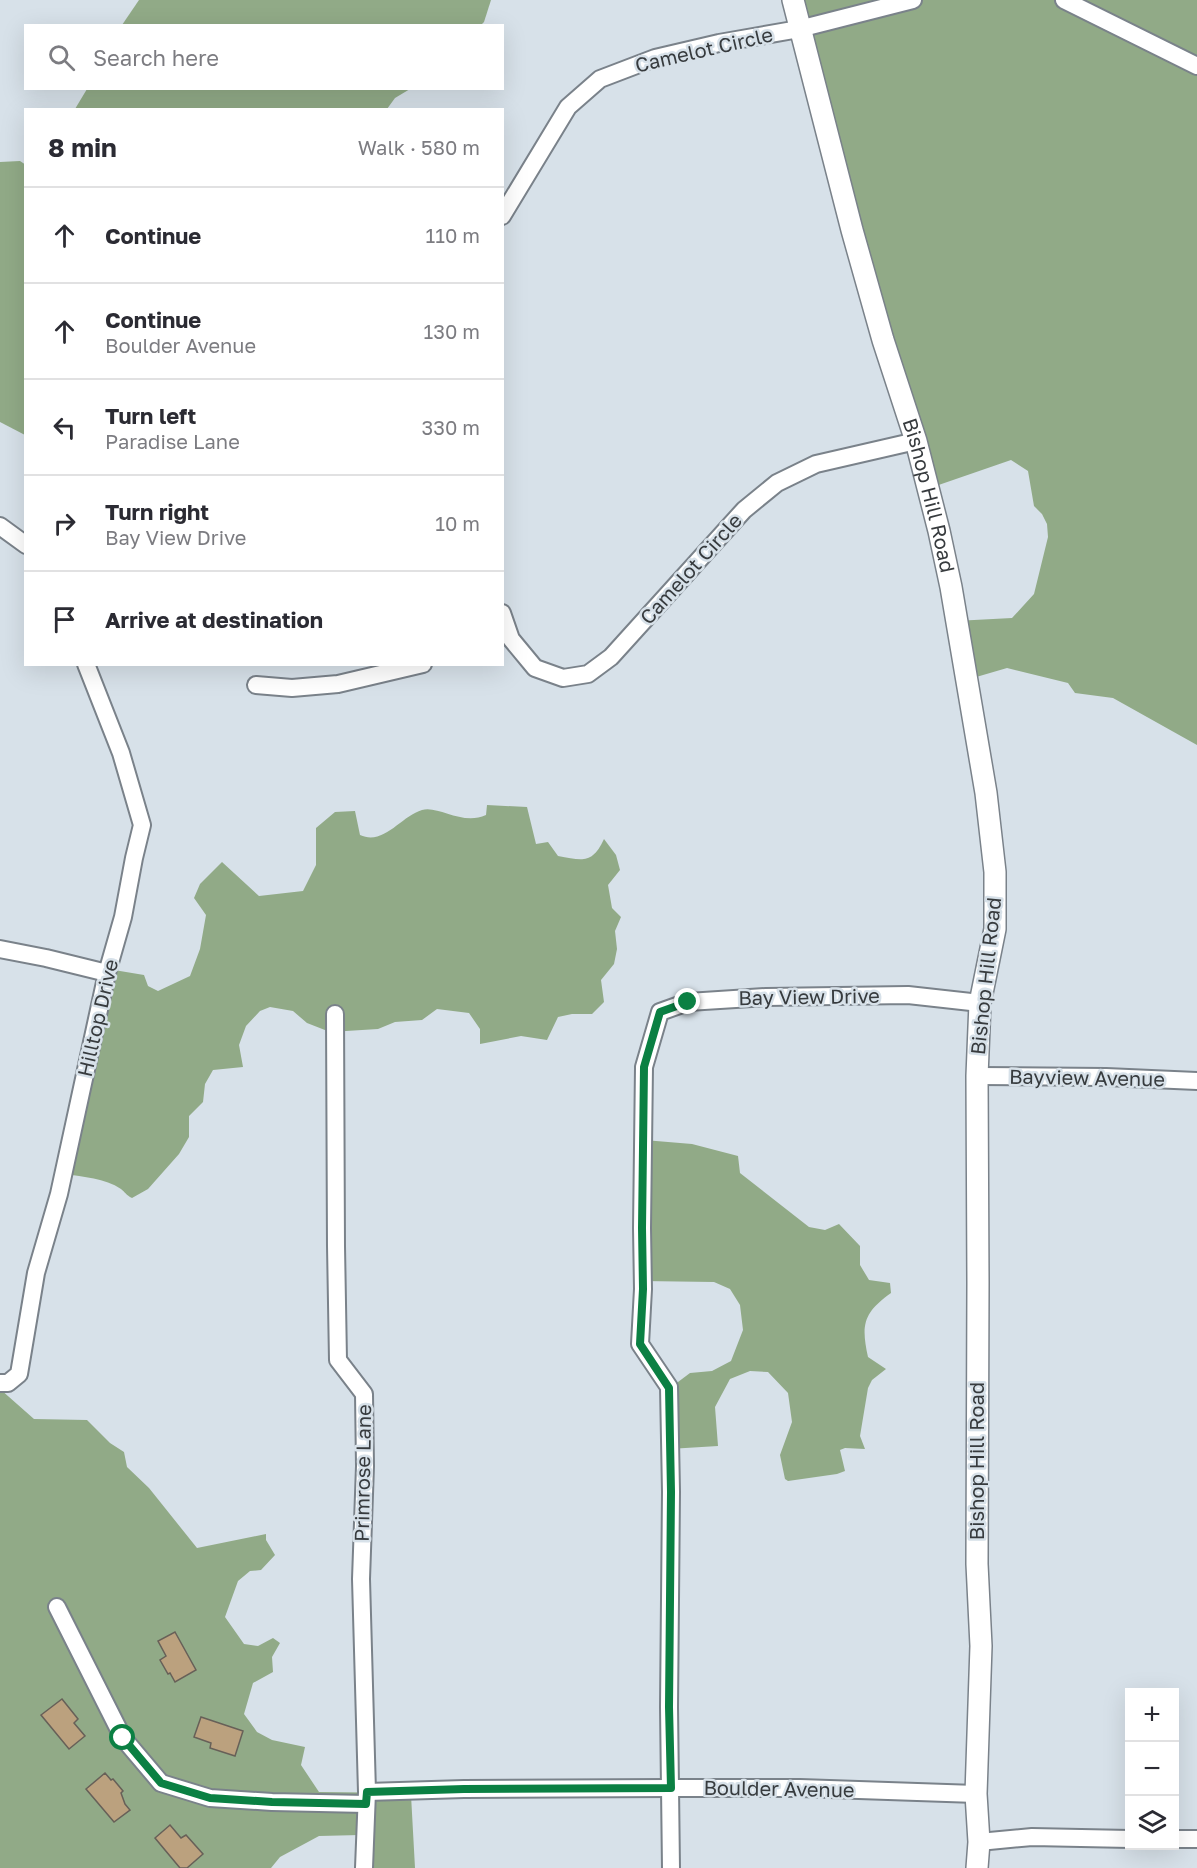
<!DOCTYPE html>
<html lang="en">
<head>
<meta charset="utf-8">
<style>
	:root { --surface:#fff; --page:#f7f7f7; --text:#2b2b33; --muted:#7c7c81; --line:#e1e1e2 }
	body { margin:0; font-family:"Golos Text",sans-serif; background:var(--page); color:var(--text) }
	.controls { position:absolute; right:18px; bottom:18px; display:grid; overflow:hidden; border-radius:0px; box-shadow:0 6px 24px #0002 }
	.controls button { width:54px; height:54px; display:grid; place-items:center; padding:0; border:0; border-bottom:2px solid var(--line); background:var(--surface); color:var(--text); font:30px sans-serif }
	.stop { position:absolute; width:18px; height:18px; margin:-14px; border:4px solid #0b8043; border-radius:50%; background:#fff }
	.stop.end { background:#0b8043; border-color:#fff; box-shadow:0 2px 6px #0008 }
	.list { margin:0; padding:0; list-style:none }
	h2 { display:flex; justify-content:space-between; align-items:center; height:78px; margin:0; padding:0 24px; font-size:26px }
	h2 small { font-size:20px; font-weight:400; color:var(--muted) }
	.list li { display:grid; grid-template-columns:39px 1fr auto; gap:18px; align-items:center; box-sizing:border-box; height:96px; padding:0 24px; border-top:2px solid var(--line) }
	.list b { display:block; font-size:22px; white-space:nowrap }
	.list p { margin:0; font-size:20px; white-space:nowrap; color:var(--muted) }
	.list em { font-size:20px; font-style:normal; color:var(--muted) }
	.icon { flex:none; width:33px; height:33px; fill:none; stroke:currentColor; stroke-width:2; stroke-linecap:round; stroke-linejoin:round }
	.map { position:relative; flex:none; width:1197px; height:1868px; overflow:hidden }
	.search { position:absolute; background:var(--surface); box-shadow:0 6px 24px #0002; left:24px; top:24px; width:480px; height:66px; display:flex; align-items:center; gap:15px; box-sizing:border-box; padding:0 21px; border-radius:0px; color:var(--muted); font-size:22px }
	.panel { position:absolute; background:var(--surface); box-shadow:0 6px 24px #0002; left:24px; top:108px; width:480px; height:558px; border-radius:0px }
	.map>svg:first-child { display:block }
	.forest { fill:#91aa87 }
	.building { fill:#bba17e; stroke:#676058; stroke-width:1.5 }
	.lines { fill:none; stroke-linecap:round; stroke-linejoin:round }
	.minor-casing { stroke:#7a828a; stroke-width:20 }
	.tertiary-casing { stroke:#7a828a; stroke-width:24 }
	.minor { stroke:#fff; stroke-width:16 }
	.tertiary { stroke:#fff; stroke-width:21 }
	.route { stroke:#0b8043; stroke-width:8 }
	.labels { text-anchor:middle; stroke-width:5; stroke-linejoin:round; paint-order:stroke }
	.street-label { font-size:20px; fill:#373b3e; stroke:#d7e1e9 }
</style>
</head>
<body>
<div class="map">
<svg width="1197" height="1868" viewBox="0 0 1197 1868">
	<rect width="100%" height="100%" fill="#d7e1e9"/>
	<g class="forest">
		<path d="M 139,0 L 491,0 L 484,22 L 481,25 L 122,25 Z"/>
		<path d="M 795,0 L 1197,0 L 1197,745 L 1113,698 L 1075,693 L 1068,683 L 1007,668 L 966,680 L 955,621 L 1012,618 L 1034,594 L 1048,537 L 1047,524 L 1042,514 L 1034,506 L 1028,471 L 1011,460 L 927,489 Z"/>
		<path d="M 87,89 L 87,88 L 410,89 L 395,98 L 387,109 L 75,109 Z"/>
		<path d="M 20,161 L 26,165 L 25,435 L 0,422 L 0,162 Z"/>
		<path d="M 487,805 L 527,807 L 536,844 L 548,842 L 558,856 C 582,860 592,865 604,839 L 616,855 L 620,870 L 608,885 L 612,908 L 621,917 L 615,931 L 617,949 L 614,964 L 601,980 L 604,1002 L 592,1014 L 572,1014 L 558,1017 L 547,1040 L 521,1036 L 480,1044 L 480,1029 L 469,1013 L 437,1009 L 422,1020 L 395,1022 L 378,1029 L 330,1032 L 307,1023 L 293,1011 L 270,1007 L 260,1011 L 246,1026 L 239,1045 L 243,1067 L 213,1070 L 205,1084 L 203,1102 L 189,1116 L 189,1137 L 179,1154 L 148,1189 L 132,1198 C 126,1195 125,1192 121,1189 C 105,1178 83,1177 65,1174 L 108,969 L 144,975 L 148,986 L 158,991 L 190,976 L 200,949 L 206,915 L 194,898 L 200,884 L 222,862 L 259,896 L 303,891 L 316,865 L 316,828 L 335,812 L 355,811 L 360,835 C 384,846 401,816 422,810 C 438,805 462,826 486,815 Z"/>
		<path d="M 644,1140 L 692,1144 L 738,1156 L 740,1173 L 809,1227 L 825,1230 L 839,1224 L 860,1246 L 860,1265 L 869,1280 L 890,1283 L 891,1293 C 863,1313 861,1325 868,1357 L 886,1369 L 872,1380 L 868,1388 L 860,1436 L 865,1449 L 845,1448 L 840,1450 L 845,1471 L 837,1474 L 788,1481 L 785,1479 L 780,1455 L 792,1422 L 788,1393 L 768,1372 L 750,1371 L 730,1379 L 715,1407 L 718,1446 L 669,1449 L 670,1388 L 690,1373 L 712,1371 L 731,1361 L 743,1330 L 740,1305 L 730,1289 L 714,1282 L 642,1281 Z"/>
		<path d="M 0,1389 L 34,1419 L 87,1420 L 110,1443 L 124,1452 L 127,1467 L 149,1488 L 197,1548 L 266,1534 L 266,1540 L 275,1555 L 261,1570 L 250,1571 L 238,1581 L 225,1617 L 244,1644 L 258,1646 L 273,1638 L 280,1643 L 272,1657 L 273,1672 L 253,1683 L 244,1714 L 257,1732 L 272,1740 L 305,1747 L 301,1765 L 319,1792 L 408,1793 L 411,1795 L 415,1868 L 363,1868 L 360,1835 L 319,1836 L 280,1857 L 271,1868 L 0,1868 Z"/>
	</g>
	<g class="building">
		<path d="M 175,1632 L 196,1670 L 175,1682 L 170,1673 L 168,1674 L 160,1660 L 166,1656 L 158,1641 Z"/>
		<path d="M 62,1699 L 78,1719 L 74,1723 L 85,1736 L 69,1749 L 41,1715 Z"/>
		<path d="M 201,1717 L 243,1731 L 235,1756 L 210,1748 L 211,1743 L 194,1737 Z"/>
		<path d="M 105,1773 L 111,1780 L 113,1779 L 123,1791 L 121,1793 L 125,1804 L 130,1810 L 114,1822 L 86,1789 Z"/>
		<path d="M 170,1825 L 181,1838 L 186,1835 L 203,1854 L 187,1868 L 180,1868 L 155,1838 Z"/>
	</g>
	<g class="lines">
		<g class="minor-casing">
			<g id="minor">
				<path d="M 1064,0 L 1197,66"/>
				<path d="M 502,216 L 568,107 L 600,79 L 655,58 L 719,43 L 799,29 L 913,0"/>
				<path d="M 0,526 L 26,545"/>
				<path d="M 502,613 L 511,639 L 535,668 L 563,678 L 588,674 L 611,657 L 744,510 L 777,483 L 816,464 L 916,441"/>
				<path d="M 256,685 L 292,688 L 338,684 L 423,664"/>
				<path d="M 0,949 L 46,958 L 107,973"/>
				<path d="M 335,1014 L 336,1246 L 338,1360 L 364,1394 L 365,1466 L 361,1579 L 367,1792 L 364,1868"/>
				<path d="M 977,1076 L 1106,1077 L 1197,1081"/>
				<path d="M 0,1383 L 8,1383 L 19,1374 L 36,1273 L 59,1194 L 107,973 L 123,917 L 134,858 L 142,825 L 121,753 L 86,664"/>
				<path d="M 57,1607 L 123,1738 L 161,1783 L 210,1798 L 272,1802 L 366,1804"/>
				<path d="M 367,1792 L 464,1789 L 671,1788 L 800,1788 L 976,1794"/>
				<path d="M 1174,1839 L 1197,1839"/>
				<path d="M 979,1842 L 1032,1837 L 1130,1839"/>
				<path d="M 671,1868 L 669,1707 L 671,1492 L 669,1387 L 640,1344 L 643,1289 L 642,1228 L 644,1067 L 660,1012 L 688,1002 L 766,997 L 908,995 L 980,1003"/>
			</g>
		</g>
		<g class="tertiary-casing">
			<g id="tertiary">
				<path id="s1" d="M 793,0 L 852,230 L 883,340 L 916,441 L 939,531 L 951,587 L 986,793 L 995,872 L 995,929 L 980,1003 L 977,1076 L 978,1283 L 977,1564 L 981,1646 L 976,1794 L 979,1842 L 977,1868"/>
			</g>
		</g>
		<use href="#minor" class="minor"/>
		<use href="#tertiary" class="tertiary"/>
	</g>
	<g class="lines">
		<path class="route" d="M 123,1738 L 161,1783 L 210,1798 L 272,1802 L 366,1804 L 367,1792 L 464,1789 L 671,1788 L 669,1707 L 671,1492 L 669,1388 L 640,1344 L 643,1289 L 642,1228 L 644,1067 L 660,1012 L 688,1002"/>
	</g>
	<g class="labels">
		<g class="street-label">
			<text transform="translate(704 50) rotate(-13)" y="7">Camelot Circle</text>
			<text dy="7" stroke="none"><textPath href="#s1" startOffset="514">Bishop Hill Road</textPath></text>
			<text transform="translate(691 569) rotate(-48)" y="7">Camelot Circle</text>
			<text transform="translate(986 976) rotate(-84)" y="7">Bishop Hill Road</text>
			<text transform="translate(809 997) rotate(-1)" y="7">Bay View Drive</text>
			<text transform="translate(98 1018) rotate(-77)" y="7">Hilltop Drive</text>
			<text transform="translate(1087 1078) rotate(1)" y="7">Bayview Avenue</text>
			<text transform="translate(977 1461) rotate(-90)" y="7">Bishop Hill Road</text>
			<text transform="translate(363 1473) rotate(-89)" y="7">Primrose Lane</text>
			<text transform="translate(779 1789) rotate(1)" y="7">Boulder Avenue</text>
		</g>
	</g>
</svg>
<div class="controls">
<button>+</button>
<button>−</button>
<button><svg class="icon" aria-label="layers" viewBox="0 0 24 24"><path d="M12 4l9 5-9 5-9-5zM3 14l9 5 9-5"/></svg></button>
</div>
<div class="stop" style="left:123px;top:1738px"></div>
<div class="stop end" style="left:688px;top:1002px"></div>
<div class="search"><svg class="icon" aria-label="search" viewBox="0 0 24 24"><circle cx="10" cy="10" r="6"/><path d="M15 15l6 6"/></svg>Search here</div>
<section class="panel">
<h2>8 min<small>Walk · 580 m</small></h2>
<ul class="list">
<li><svg class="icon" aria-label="ahead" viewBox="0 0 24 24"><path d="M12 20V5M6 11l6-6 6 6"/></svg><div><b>Continue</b></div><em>110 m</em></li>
<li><svg class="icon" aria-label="ahead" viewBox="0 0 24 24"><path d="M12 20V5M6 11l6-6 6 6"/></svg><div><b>Continue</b><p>Boulder Avenue</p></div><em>130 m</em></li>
<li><svg class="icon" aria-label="left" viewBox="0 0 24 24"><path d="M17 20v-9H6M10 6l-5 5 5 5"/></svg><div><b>Turn left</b><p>Paradise Lane</p></div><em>330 m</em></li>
<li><svg class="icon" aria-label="right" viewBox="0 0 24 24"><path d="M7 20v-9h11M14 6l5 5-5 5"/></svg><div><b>Turn right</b><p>Bay View Drive</p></div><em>10 m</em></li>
<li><svg class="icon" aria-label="arrive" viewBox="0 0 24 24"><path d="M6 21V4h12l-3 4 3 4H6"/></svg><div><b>Arrive at destination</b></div></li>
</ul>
</section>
</div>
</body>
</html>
